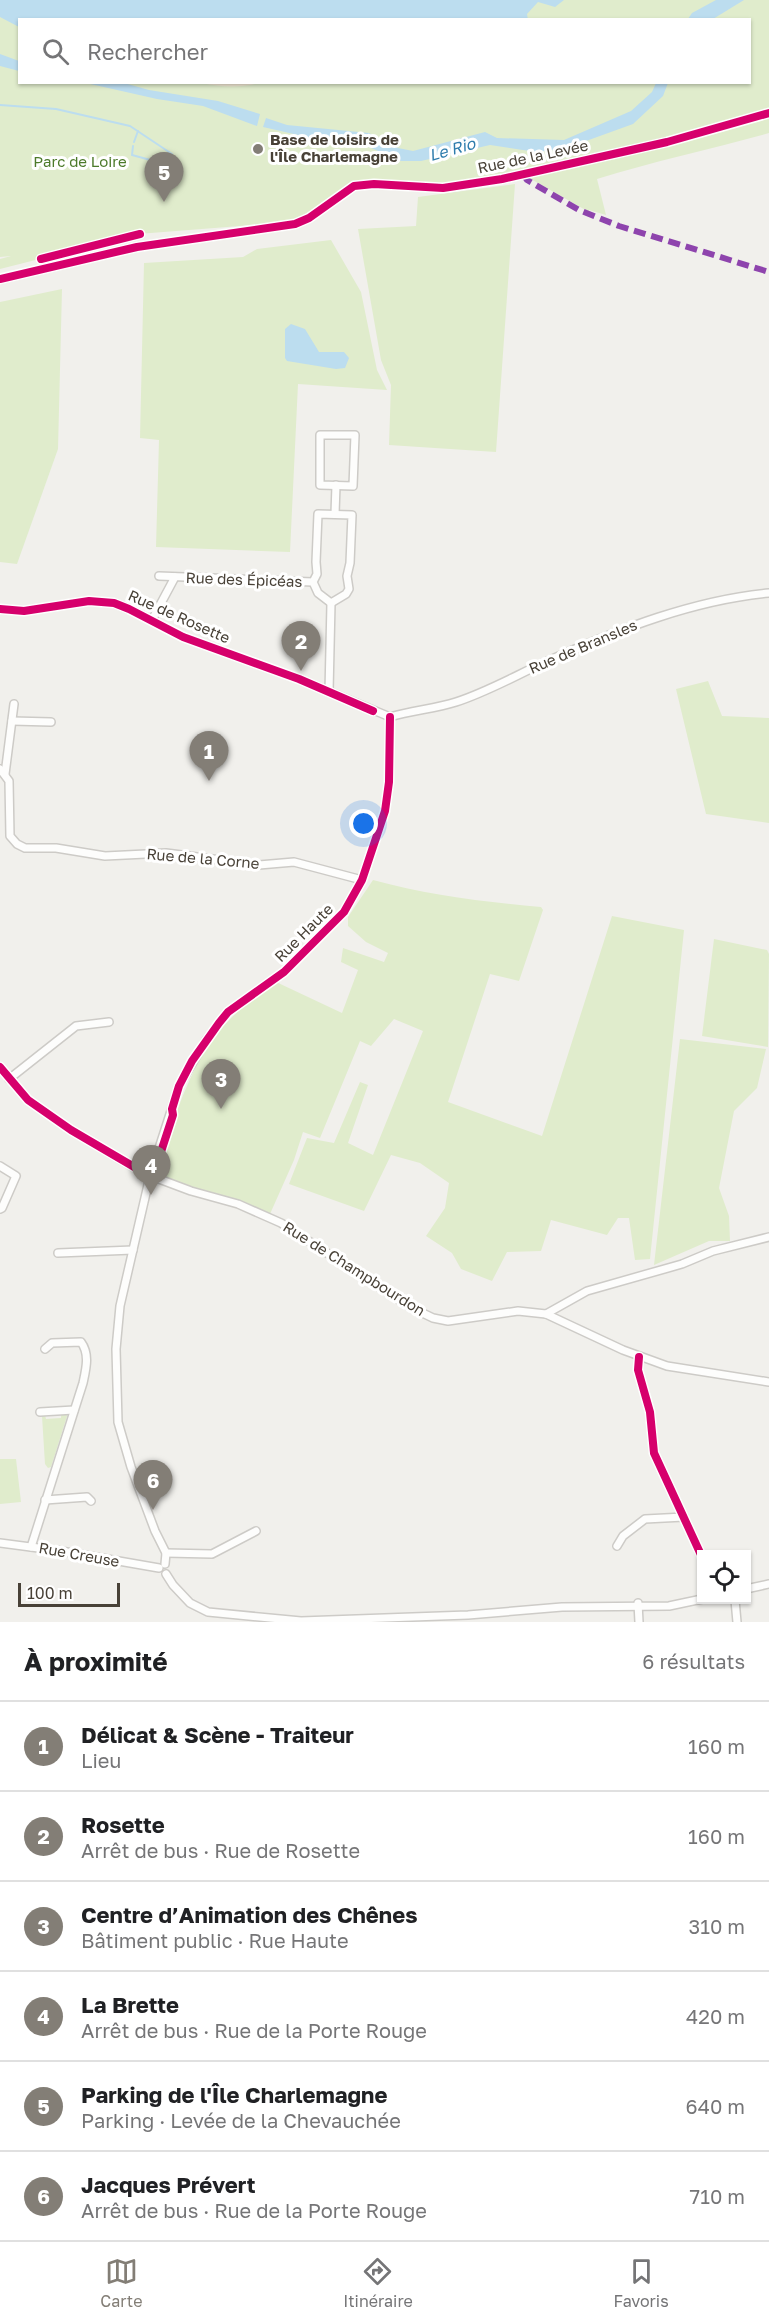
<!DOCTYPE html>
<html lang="fr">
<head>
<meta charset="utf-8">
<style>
	:root { --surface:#fff; --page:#f6f6f6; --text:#202124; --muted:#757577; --line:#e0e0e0; --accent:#837e76 }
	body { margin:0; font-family:"Golos Text",sans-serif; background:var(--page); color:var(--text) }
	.controls { position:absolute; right:18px; bottom:18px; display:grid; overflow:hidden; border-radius:0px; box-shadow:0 2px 4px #0004 }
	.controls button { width:54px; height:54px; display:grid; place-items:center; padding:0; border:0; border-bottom:2px solid var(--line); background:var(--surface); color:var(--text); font:30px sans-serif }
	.scale { position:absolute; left:18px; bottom:15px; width:102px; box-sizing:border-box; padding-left:6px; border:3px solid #484137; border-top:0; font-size:16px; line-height:21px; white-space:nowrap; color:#484137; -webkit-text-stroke:4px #fff; paint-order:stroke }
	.you { position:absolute; left:364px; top:824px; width:21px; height:21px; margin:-15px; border:4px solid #fff; border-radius:50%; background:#1a73e8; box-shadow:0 0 0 9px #1a73e833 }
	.badge { display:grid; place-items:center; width:39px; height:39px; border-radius:50%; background:var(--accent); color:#fff; font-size:20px; font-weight:700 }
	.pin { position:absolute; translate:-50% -50px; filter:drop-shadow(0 2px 3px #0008) }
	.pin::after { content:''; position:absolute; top:32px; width:21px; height:18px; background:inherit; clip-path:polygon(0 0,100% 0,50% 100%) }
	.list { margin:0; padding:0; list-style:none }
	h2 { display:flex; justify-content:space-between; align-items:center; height:78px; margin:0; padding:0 24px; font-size:26px }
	h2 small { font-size:20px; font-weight:400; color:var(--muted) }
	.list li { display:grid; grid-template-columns:39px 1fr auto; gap:18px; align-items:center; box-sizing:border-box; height:90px; padding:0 24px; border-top:2px solid var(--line) }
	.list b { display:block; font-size:22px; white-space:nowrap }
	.list p { margin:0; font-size:20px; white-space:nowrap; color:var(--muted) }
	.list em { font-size:20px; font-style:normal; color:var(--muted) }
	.icon { flex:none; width:33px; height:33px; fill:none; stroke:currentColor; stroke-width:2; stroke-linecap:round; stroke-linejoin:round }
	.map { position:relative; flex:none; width:769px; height:1622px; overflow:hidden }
	.search { position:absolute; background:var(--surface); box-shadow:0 2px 4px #0004; left:18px; right:18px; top:18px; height:66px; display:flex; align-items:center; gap:15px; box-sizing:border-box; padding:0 21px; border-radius:0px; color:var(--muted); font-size:22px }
	.sheet { height:618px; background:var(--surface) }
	nav { display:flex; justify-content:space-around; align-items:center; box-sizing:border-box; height:84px; border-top:2px solid var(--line); background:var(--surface); font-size:16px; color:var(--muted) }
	nav a { display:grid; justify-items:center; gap:3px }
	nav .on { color:var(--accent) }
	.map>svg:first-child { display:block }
	.green { fill:#e0eccc; fill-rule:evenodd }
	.sand { fill:#f5edd7 }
	.water { fill:#bcddef }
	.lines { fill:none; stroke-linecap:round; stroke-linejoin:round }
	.stream { stroke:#bcddef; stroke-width:2 }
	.minor-casing { stroke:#cdcbc7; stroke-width:10 }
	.minor { stroke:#fdfdfc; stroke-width:7 }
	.quiet { stroke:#8e44ad; stroke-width:6; stroke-dasharray:12 6; stroke-linecap:butt }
	.cycleway-casing { stroke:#fff; stroke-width:11 }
	.cycleway { stroke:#d6006c; stroke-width:8 }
	.poi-dot { fill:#837e76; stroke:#fff; stroke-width:2 }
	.labels { text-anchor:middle; stroke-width:6; stroke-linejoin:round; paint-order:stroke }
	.poi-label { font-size:15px; font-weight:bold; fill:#484137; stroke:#fff; text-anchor:start }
	.street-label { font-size:15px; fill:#484137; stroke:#fff }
	.park-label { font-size:15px; fill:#4c7a2a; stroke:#fff }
	.water-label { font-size:16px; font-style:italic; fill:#2e7cac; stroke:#fff }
</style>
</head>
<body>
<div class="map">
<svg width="769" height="1622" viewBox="0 0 769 1622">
	<rect width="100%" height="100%" fill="#f1f0ec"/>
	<g class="green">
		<path d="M 0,0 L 769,0 L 769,110 L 620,150 L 458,184 L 424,187 L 380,182 L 343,190 L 306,216 L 280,223 L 138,234 L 0,269 L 0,259 L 11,256 L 0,257 ZM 20,20 L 750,20 L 750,82 L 20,82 Z"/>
		<path d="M 769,116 L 769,133 C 712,149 654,161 597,179 L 606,215 L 589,210 L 589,212 L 529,178 L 532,176 L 600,160 L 613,160 L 621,156 Z"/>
		<path d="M 515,184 L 496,452 L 389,445 L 391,385 L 381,360 L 358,229 L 416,226 L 418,197 Z"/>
		<path d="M 331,240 L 361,292 L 377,370 L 387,390 L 298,384 L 290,552 L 156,547 L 159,440 L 140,438 L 144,263 L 243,257 L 257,249 Z"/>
		<path d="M 62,289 L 58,449 L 17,564 L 0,562 L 0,302 Z"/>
		<path d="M 708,681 L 722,716 L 769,718 L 769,823 L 706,814 L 676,689 Z"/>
		<path d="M 373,880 C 427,895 484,902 541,907 L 543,910 L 519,981 L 490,974 L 448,1102 L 542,1136 L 612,916 L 684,930 L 650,1259 L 635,1260 L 629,1218 L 618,1218 L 607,1235 L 551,1220 L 541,1251 L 507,1252 L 492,1281 L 461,1269 L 452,1253 L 426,1236 L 445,1208 L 449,1183 L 420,1163 L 391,1155 L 364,1211 L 289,1184 L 307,1138 L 334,1143 L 360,1082 L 368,1085 L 348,1143 L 373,1155 L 423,1031 L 394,1019 L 371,1046 L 360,1041 L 320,1138 L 303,1132 L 294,1160 L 270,1214 L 155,1175 C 170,1132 182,1089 205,1050 C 222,1022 250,1001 274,981 L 342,1013 L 358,970 L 341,962 L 343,948 L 384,962 L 388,953 L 366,942 L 348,926 L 348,917 Z"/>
		<path d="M 714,939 L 767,950 L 769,954 L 768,1047 L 702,1036 Z"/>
		<path d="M 680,1039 L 766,1049 L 757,1088 L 734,1111 L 719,1188 L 729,1216 L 730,1241 L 709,1241 L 654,1265 Z"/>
		<path d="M 68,1413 L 51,1467 L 48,1468 L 45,1464 L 42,1416 L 45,1415 L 46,1419 L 61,1418 L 61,1414 Z"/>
		<path d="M 0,1459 L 16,1459 L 21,1502 L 0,1504 Z"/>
	</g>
	<path class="sand" d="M 202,83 L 259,83 C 241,88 220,87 202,83 Z"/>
	<g class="water">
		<path d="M 0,0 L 564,0 L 555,7 L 538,2 L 527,14 L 528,20 L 20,20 L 19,27 L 0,17 Z"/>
		<path d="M 716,0 L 744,0 L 713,19 L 688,19 L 692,13 Z"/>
		<path d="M 0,54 L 19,61 L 19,71 L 0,66 Z"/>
		<path d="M 86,83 L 124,83 L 149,90 L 218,101 L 260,114 L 257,126 L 203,106 L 157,99 Z"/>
		<path d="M 656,83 L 668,83 L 663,96 L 633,124 L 564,149 L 536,152 L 490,145 L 421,161 L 401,161 L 362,144 L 320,140 L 263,127 L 266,118 L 287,125 L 369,133 L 398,148 L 413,151 L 485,132 L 497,138 L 564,140 L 631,111 L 652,92 Z"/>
		<path d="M 291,324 L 305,329 L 319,352 L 344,352 L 349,358 L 345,368 L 336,369 L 287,361 L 285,358 L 285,329 Z"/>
	</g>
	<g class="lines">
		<g class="stream">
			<path d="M 0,105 L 56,109 L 130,126 L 172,154"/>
			<path d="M 134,142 L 138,131"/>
			<path d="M 133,146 L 132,155 L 165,164"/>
		</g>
		<g class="minor-casing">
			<g id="minor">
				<path d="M 0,279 L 137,247 L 295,224 L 309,218 L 354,186 L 374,184 L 443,188 L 502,179 L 667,142 L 769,113"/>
				<path d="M 320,435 L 355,435 L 353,486 L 320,485 Z"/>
				<path d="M 318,514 L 352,515 L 350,563 L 347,576 L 349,589 L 346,594 L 331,603 L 318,593 L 313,582 L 317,574 L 316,562 Z"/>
				<path d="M 335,514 L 336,485"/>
				<path d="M 159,576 L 313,582"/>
				<path d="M 0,609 L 24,611 L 89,601 L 114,603 L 129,609 L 183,637 L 299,679 L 390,717"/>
				<path d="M 152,620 L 175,577"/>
				<path d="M 329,692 L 331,603"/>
				<path d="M 390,717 C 412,710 435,709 456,702 C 490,691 520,673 552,659 C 620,629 694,600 769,593"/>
				<path d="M 12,721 L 51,722"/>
				<path d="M 0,769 L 9,781 L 10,836 L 17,844 L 25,848 L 56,848 L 105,856 L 166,853 L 259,865 L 294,862 L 362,880"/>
				<path d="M 5,774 L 14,704"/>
				<path d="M 0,1067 L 28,1100 L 71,1130 L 143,1173 L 191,1191 L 238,1204 L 281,1223 L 410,1307 L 433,1318 L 448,1321 L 518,1311 L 546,1314 L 623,1350 L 667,1366 L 769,1382"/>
				<path d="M 9,1079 L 76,1026 L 109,1022"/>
				<path d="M 0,1166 L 16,1176 L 2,1208 L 0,1209"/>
				<path d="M 58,1253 L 133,1250"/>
				<path d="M 546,1314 L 587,1291 L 682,1264 L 713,1251 L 769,1237"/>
				<path d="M 639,1357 L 638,1370 L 650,1412 L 654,1453 L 702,1557"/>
				<path d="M 40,1412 L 74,1410"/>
				<path d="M 45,1500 L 87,1497 L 91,1501"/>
				<path d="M 0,1543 L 61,1551 L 159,1568"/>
				<path d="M 617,1546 L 623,1536 L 645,1519 L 684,1517"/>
				<path d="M 31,1547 L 83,1383 C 86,1369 90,1354 81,1342 L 52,1343 L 45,1349"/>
				<path d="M 166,1553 L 212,1554 L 256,1531"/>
				<path d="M 165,1564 L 166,1553 L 155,1531 L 131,1467 L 118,1422 L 116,1349 L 120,1306 L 150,1176 L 179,1086 L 206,1040 L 228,1012 L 284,972 L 344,912 L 362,880 L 385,811 L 389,782 L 390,717"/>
				<path d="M 166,1574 L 173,1585 L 190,1603 L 208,1612 L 301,1621 L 468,1615 L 562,1607 L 669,1606 L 702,1599"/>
				<path d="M 746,1589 L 769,1584"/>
				<path d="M 735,1600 L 737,1622"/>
				<path d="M 638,1603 L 639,1622"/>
			</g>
		</g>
		<use href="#minor" class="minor"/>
		<path class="quiet" d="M 523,174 L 527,180 L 579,210 L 619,226 L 769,272"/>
		<g class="cycleway-casing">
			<g id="cycleway">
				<path d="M 41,259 L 140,234"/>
				<path d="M 0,279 L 137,247 L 295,224 L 309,218 L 354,186 L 374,184 L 443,188 L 502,179 L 667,142 L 769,113"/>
				<path d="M 0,609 L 24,611 L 89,601 L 114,603 L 129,609 L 183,637 L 299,679 L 373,711"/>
				<path d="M 0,1067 L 28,1100 L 71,1130 L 141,1171"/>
				<path d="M 143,1173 L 146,1164 L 156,1167 L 173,1115 L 172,1109 L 179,1086 L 192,1061 L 219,1023 L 228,1012 L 284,972 L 344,912 L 362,880 L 385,811 L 389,782 L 390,717"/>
				<path d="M 639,1357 L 638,1370 L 650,1412 L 654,1453 L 702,1557"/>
			</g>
		</g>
		<use href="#cycleway" class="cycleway"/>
	</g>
	<circle class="poi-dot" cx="258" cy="149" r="6"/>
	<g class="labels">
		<g class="poi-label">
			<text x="270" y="145">Base de loisirs de<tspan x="270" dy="17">l'Île Charlemagne</tspan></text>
		</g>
		<g class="street-label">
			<text transform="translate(533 157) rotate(-12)" y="5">Rue de la Levée</text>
			<text transform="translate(244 580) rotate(2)" y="5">Rue des Épicéas</text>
			<text transform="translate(179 617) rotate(24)" y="5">Rue de Rosette</text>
			<text transform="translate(583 647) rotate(-23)" y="5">Rue de Bransles</text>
			<text transform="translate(203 859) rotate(5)" y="5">Rue de la Corne</text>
			<text transform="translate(304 933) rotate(-45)" y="5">Rue Haute</text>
			<text transform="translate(354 1269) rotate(32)" y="5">Rue de Champbourdon</text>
			<text transform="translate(79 1555) rotate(10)" y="5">Rue Creuse</text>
		</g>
		<g class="park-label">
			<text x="80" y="167">Parc de Loire</text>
		</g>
		<g class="water-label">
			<text transform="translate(452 149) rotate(-16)" y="6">Le Rio</text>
		</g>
	</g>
</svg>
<div class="controls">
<button><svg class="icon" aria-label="locate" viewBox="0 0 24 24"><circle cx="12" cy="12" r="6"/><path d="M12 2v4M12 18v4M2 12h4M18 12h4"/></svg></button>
</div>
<div class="scale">100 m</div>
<div class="you"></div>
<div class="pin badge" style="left:209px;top:781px">1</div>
<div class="pin badge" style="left:301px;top:671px">2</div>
<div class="pin badge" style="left:221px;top:1109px">3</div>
<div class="pin badge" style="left:151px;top:1195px">4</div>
<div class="pin badge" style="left:164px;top:202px">5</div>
<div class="pin badge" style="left:153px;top:1510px">6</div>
<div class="search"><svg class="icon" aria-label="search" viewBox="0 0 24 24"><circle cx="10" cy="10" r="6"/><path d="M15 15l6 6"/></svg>Rechercher</div>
</div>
<section class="sheet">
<h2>À proximité<small>6 résultats</small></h2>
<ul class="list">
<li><span class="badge">1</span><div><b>Délicat &amp; Scène - Traiteur</b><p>Lieu</p></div><em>160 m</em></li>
<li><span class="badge">2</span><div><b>Rosette</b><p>Arrêt de bus · Rue de Rosette</p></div><em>160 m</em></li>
<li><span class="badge">3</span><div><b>Centre d’Animation des Chênes</b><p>Bâtiment public · Rue Haute</p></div><em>310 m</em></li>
<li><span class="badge">4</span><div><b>La Brette</b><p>Arrêt de bus · Rue de la Porte Rouge</p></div><em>420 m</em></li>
<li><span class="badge">5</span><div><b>Parking de l'Île Charlemagne</b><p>Parking · Levée de la Chevauchée</p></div><em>640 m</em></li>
<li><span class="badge">6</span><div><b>Jacques Prévert</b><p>Arrêt de bus · Rue de la Porte Rouge</p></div><em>710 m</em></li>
</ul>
</section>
<nav>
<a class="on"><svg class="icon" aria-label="map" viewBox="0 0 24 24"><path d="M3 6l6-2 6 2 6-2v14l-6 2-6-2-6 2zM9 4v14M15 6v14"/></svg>Carte</a>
<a><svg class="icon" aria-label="directions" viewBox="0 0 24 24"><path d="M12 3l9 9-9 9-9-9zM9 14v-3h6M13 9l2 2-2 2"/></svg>Itinéraire</a>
<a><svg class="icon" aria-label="saved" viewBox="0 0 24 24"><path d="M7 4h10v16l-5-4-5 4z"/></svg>Favoris</a>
</nav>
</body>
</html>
